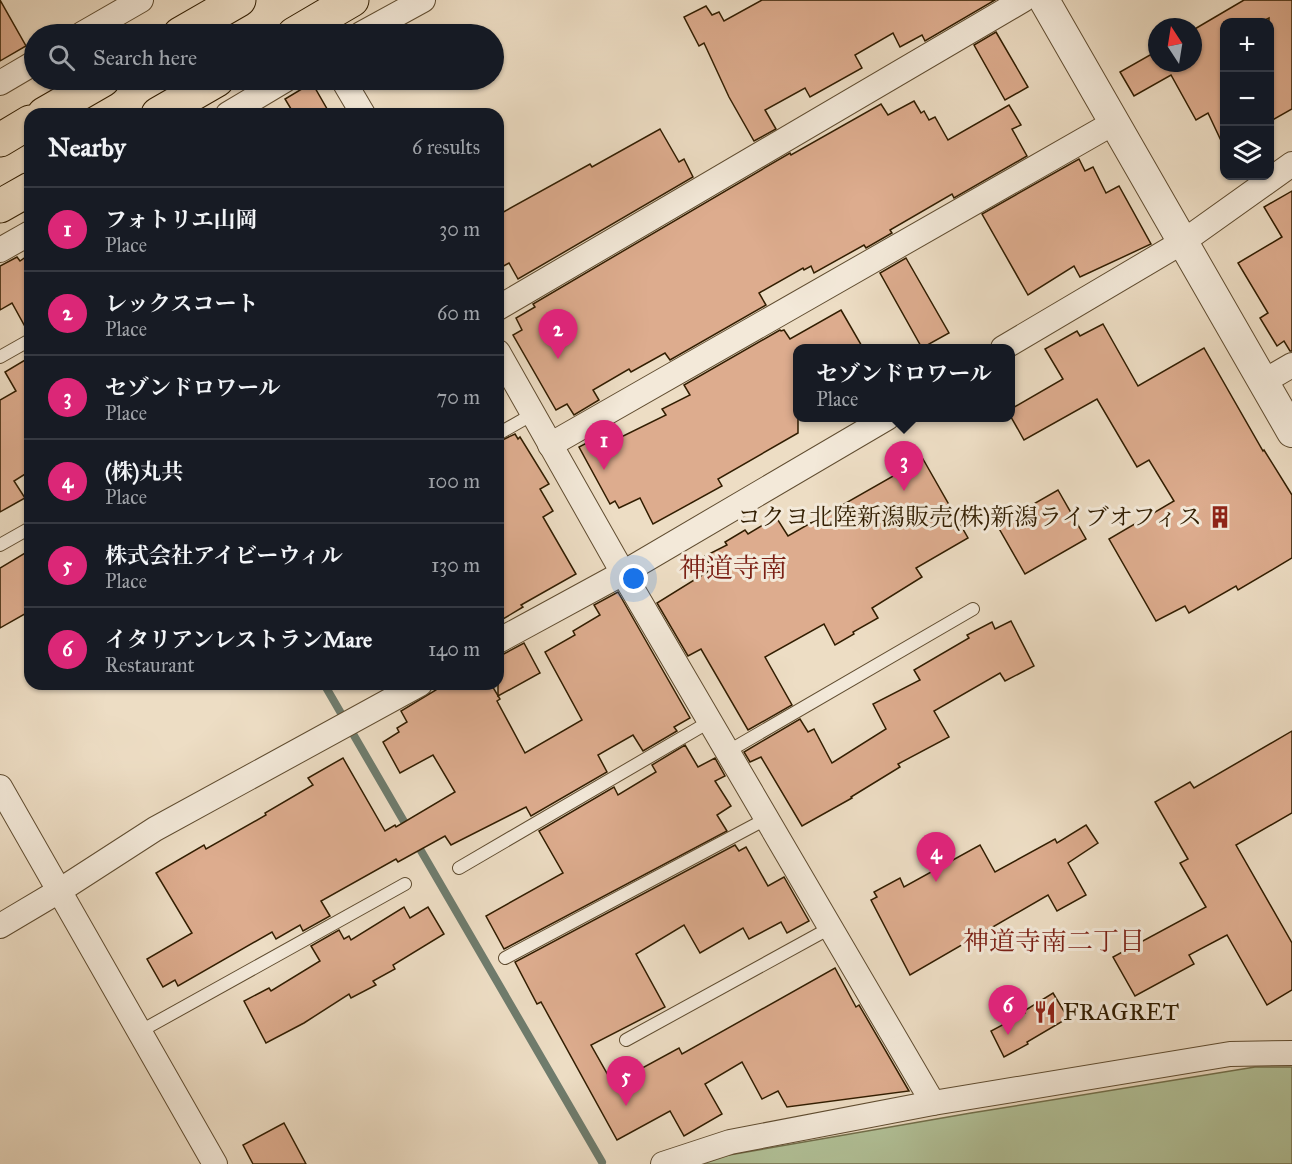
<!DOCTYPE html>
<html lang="en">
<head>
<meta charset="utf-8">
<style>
	:root { --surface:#171b24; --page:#242831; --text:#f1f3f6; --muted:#9ea1a6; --line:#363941; --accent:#db2777 }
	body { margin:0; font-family:"IM FELL Great Primer","Noto Serif JP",serif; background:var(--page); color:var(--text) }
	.controls { position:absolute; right:18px; top:18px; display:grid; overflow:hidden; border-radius:12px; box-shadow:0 2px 4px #0004 }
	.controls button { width:54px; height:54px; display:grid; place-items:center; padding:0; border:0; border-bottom:2px solid var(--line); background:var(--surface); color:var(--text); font:30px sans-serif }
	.compass { position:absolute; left:1148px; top:18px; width:54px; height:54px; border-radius:50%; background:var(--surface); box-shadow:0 2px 4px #0004; rotate:348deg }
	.you { position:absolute; left:634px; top:579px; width:21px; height:21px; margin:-15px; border:4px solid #fff; border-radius:50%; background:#1a73e8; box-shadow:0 0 0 9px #1a73e833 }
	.badge { display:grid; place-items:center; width:39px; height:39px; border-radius:50%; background:var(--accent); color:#fff; font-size:20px; font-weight:700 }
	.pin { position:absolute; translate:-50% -50px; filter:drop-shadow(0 2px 3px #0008) }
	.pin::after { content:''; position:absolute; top:32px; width:21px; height:18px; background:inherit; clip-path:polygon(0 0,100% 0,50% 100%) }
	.popup { position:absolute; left:793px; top:344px; width:222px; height:78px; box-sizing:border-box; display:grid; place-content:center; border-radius:12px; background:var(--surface); filter:drop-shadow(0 2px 4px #0005); font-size:20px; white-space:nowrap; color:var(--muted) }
	.popup b { font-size:22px; color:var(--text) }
	.popup::after { content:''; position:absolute; left:50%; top:100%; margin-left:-12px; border:12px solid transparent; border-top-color:var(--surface) }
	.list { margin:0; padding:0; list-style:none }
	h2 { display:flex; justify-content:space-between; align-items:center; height:78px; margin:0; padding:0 24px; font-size:26px }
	h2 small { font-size:20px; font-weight:400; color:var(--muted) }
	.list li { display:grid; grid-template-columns:39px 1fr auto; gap:18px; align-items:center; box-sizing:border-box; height:84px; padding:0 24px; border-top:2px solid var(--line) }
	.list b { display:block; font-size:22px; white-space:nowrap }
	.list p { margin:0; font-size:20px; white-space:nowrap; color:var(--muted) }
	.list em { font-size:20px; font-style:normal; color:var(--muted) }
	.icon { flex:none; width:33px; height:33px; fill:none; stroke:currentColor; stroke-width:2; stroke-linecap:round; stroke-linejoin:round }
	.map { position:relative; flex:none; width:1292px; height:1164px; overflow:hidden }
	.search { position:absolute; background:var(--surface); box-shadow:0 2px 4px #0004; left:24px; top:24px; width:480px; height:66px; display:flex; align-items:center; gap:15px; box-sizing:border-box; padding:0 21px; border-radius:33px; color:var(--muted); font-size:22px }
	.panel { position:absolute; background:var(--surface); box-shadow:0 2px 4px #0004; left:24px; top:108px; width:480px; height:582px; border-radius:18px }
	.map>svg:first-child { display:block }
	.green { fill:#b2c299; stroke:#72704c; stroke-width:1.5 }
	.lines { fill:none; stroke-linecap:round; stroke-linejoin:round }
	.stream { stroke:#6f7c6d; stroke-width:8 }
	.building { fill:#ddac8e; stroke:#311d00; stroke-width:1.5 }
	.service-casing { stroke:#604d31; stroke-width:14 }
	.minor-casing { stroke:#604d31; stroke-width:26 }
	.tertiary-casing { stroke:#604d31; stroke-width:32 }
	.trunk-casing { stroke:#311d00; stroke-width:35 }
	.service { stroke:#f3e9d9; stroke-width:12 }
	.minor { stroke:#f3e9d9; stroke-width:24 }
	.tertiary { stroke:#f3e9d9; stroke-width:30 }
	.trunk { stroke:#edddc4; stroke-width:33 }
	.labels { text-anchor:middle; stroke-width:6; stroke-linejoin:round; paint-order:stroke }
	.poi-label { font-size:24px; fill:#311d00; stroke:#f3e9d9; text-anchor:end }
	.neighbourhood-label { font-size:26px; fill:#7a1f14; stroke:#f3e9d9 }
	.quarter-label { font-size:27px; fill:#7a1f14; stroke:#f3e9d9 }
</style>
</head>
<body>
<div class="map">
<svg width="1292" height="1164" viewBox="0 0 1292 1164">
	<rect width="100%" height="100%" fill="#edddc4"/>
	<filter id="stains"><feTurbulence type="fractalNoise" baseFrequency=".00333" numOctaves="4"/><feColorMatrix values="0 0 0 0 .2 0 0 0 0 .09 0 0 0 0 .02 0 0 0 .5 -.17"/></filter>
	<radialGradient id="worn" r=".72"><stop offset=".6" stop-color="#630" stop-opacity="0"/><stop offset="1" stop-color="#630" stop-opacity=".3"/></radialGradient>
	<path class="green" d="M 1255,1067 L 1292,1067 L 1292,1164 L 696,1164 L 712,1158 L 971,1113 Z"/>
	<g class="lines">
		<path class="stream" d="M 324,684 L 602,1162"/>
	</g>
	<g class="building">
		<path d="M 0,0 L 26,46 L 0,61 Z"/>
		<path d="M 762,0 L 995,0 L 925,41 L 922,35 L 900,47 L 893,33 L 855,55 L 862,68 L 810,97 L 805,88 L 765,110 L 776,129 L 754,141 L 729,97 L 704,43 L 699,46 L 684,17 L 706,6 L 712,15 L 719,12 L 724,21 Z"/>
		<path d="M 1244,0 L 1292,0 L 1292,109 L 1269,122 L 1269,18 L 1261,22 L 1224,22 L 1224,147 L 1208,113 L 1196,120 L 1171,75 L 1134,96 L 1120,72 L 1157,51 L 1157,63 L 1193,63 L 1193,30 Z"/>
		<path d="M 996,32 L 1028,87 L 1005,100 L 974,45 Z"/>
		<path d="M 310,84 L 313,89 L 315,88 L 330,114 L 294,114 L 285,99 Z"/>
		<path d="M 914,101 L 921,113 L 924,111 L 929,120 L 935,117 L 948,140 L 1009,105 L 1021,125 L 1012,129 L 1027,156 L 954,198 L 952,194 L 890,230 L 892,233 L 866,248 L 864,245 L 814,273 L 811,266 L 804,270 L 803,268 L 759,293 L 766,305 L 670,360 L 665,353 L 631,372 L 629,369 L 593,390 L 599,400 L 574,415 L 567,404 L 556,410 L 513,335 L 522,330 L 516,318 L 535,307 L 533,304 L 790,153 L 791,155 L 881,104 L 888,115 Z"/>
		<path d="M 660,129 L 679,162 L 684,159 L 693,177 L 518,279 L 509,263 L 498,269 L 498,215 L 590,164 L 592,167 Z"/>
		<path d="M 1079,159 L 1085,171 L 1093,167 L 1106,193 L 1119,186 L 1151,244 L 1080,277 L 1074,266 L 1028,295 L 982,214 Z"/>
		<path d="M 1292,191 L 1292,351 L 1290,351 L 1284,341 L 1277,346 L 1260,318 L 1268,313 L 1238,263 L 1282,237 L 1264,207 Z"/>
		<path d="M 30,254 L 30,332 L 28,332 L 12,303 L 0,310 L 0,266 L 17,257 L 20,261 Z"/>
		<path d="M 906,258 L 949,333 L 922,348 L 880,273 Z"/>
		<path d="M 841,310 L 863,348 L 798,348 L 798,433 L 718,479 L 722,486 L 653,524 L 640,498 L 619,508 L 615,501 L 610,504 L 579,447 L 598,437 L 603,446 L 666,415 L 662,409 L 690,395 L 684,385 L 780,330 L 781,331 L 784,330 L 790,339 Z"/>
		<path d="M 1103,324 L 1138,386 L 1204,348 L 1263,451 L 1264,450 L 1292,495 L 1292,558 L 1238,590 L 1236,586 L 1189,613 L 1185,606 L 1156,621 L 1109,539 L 1174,501 L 1149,460 L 1137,467 L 1097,399 L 1024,440 L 1011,417 L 1011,409 L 1063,379 L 1045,349 L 1077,331 L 1080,336 Z"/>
		<path d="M 30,357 L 30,471 L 14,481 L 25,498 L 0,512 L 0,400 L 16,391 L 5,372 Z"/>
		<path d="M 515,434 L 518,439 L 520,437 L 549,484 L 540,489 L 553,511 L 543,517 L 576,574 L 521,605 L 523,607 L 498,622 L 498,442 Z"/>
		<path d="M 923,459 L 968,538 L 916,568 L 922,577 L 872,608 L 878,618 L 853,632 L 854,634 L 835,645 L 824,624 L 765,657 L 792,705 L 748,730 L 701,649 L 688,656 L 657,603 L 712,569 L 705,556 L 727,545 L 725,542 L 745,530 L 748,534 L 776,517 L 788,536 Z"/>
		<path d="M 1058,490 L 1086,539 L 1025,574 L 997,525 Z"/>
		<path d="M 30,550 L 30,611 L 0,628 L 0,568 Z"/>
		<path d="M 618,592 L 690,718 L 674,727 L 677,731 L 643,751 L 633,735 L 598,755 L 607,772 L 531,816 L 526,807 L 451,845 L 445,836 L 398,862 L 396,859 L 321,901 L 330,916 L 303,931 L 300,925 L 276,939 L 272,932 L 178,986 L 175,980 L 163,987 L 147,959 L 192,933 L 156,873 L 204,845 L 206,849 L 266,815 L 265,813 L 313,785 L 308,778 L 343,758 L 385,831 L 395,825 L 396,827 L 455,792 L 433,755 L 400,773 L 383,742 L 399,732 L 397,728 L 407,722 L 401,711 L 436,690 L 434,684 L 491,684 L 500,699 L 497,701 L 525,753 L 582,720 L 545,652 L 575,635 L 573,631 L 600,615 L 594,605 Z"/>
		<path d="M 1011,621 L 1034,666 L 1005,681 L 1000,673 L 934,711 L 949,737 L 898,764 L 900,767 L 851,797 L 852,798 L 802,826 L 761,757 L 750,762 L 744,752 L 800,719 L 808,732 L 814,729 L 832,763 L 886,729 L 873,704 L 920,680 L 914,670 L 969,638 L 967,635 L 992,622 L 995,629 Z"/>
		<path d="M 524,643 L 540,673 L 498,696 L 498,657 Z"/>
		<path d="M 1292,731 L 1292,813 L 1236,845 L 1292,943 L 1292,990 L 1267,1005 L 1227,935 L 1189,955 L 1194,964 L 1135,996 L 1113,957 L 1206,907 L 1180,863 L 1188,859 L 1155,802 L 1190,782 L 1194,788 Z"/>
		<path d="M 685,745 L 698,767 L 715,758 L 725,776 L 715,781 L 731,806 L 717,815 L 727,831 L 504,949 L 486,916 L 563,873 L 539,831 L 614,787 L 618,795 L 656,772 L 652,765 Z"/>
		<path d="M 1086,825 L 1098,843 L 1068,863 L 1086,895 L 1057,911 L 1048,895 L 910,975 L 871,900 L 877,897 L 874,892 L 900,878 L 904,887 L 980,845 L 995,872 L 1055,839 L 1057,843 Z"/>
		<path d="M 735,845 L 739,851 L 746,847 L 768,886 L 784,877 L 809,921 L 787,933 L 781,922 L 749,939 L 743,928 L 700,953 L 684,925 L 636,954 L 665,1007 L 591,1045 L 613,1084 L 679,1048 L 682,1054 L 835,968 L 856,1007 L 859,1005 L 909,1091 L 787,1107 L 778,1091 L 762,1099 L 742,1062 L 705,1084 L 722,1114 L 684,1136 L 670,1111 L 617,1140 L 541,1002 L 537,1004 L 515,962 Z"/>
		<path d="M 404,907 L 410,918 L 428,907 L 444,934 L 393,965 L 395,969 L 373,981 L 376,985 L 351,998 L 349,994 L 304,1023 L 266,1043 L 244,1001 L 269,988 L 271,991 L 320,961 L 311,946 L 339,930 L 344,939 L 349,936 L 351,940 Z"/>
		<path d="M 1053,993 L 1068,1018 L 1027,1042 L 1028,1044 L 1004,1057 L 991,1031 L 1025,1013 L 1024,1011 Z"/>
		<path d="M 284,1123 L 306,1164 L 253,1164 L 243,1145 Z"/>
	</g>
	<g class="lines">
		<g class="service-casing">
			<g id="service">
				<path d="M 0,357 L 30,340"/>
				<path d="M 498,434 L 533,414"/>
				<path d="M 0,545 L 30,528"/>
				<path d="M 727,752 L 973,609"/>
				<path d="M 459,868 L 709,722"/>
				<path d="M 505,958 L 766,819"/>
				<path d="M 139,1032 L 405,884"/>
				<path d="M 626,1040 L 830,928"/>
			</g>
		</g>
		<g class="minor-casing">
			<g id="minor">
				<path d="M 82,34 L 141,0"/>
				<path d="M 361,34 L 423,0"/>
				<path d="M 343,80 L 363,114"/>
				<path d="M 0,83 L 34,63"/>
				<path d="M 228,114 L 285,80"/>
				<path d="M 0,250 L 30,233"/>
				<path d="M 498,308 L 1023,0"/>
				<path d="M 1003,348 L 1184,241 L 1292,164"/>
				<path d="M 498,352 L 623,573 L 933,1103"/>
				<path d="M 1263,382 L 1292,365"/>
				<path d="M 550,445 L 1115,122"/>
				<path d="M 498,641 L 623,573 L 887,418"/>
				<path d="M 0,787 L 215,1164"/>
				<path d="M 0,926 L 59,891 L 155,829 L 420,684"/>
				<path d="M 663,1164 L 730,1142 L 933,1103 L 1230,1054 L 1292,1053"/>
			</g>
		</g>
		<g class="tertiary-casing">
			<path id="tertiary" d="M 1044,0 L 1292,432"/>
		</g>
		<g class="trunk-casing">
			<g id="trunk">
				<path d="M 180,34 L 239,0"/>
				<path d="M 294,34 L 352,0"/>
				<path d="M 44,114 L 103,80"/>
				<path d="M 158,114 L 217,80"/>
				<path d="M 0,140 L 30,122"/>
				<path d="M 0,206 L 30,189"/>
			</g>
		</g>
		<use href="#service" class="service"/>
		<use href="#minor" class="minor"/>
		<use href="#tertiary" class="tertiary"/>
		<use href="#trunk" class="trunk"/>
	</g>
	<defs>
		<g id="building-bare" transform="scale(1.8)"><path d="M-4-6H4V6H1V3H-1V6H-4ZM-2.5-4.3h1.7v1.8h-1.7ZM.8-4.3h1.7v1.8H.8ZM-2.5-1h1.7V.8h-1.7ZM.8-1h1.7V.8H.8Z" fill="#8f2418" stroke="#f3e9d9" stroke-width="2.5" paint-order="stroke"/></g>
		<g id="restaurant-bare" transform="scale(1.8)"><path d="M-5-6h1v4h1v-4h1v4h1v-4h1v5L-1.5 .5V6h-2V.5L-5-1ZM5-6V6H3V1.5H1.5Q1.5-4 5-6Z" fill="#8f2418" stroke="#f3e9d9" stroke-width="2.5" paint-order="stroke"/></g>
	</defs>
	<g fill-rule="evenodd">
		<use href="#building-bare" x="1220" y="517"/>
		<use href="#restaurant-bare" x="1045" y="1012"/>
	</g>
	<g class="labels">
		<g class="poi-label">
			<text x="1202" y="525">コクヨ北陸新潟販売(株)新潟ライブオフィス</text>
			<text x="1063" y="1020" text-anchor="start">FRAGRET</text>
		</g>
		<g class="neighbourhood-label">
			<text x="1054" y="950">神道寺南二丁目</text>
		</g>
		<g class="quarter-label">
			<text x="733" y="577">神道寺南</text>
		</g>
	</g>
	<rect width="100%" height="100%" filter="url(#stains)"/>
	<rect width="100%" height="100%" fill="url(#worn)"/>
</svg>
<div class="controls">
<button>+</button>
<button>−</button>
<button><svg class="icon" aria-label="layers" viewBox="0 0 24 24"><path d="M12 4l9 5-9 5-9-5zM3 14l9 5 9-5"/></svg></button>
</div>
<svg class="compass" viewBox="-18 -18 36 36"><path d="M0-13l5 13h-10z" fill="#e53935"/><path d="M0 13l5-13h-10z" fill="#9ea1a6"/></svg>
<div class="you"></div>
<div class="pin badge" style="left:604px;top:470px">1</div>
<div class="pin badge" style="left:558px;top:359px">2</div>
<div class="pin badge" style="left:904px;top:491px">3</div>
<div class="popup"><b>セゾンドロワール</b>Place</div>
<div class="pin badge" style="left:936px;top:882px">4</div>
<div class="pin badge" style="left:626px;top:1106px">5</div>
<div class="pin badge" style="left:1008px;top:1035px">6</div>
<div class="search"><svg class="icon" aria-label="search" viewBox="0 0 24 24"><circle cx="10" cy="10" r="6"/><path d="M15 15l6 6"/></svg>Search here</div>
<section class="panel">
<h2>Nearby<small>6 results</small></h2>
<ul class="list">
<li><span class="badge">1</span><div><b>フォトリエ山岡</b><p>Place</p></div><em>30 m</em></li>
<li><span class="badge">2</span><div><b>レックスコート</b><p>Place</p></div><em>60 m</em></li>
<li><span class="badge">3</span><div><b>セゾンドロワール</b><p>Place</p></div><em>70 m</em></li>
<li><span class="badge">4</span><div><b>(株)丸共</b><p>Place</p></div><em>100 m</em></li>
<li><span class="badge">5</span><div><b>株式会社アイビーウィル</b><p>Place</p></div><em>130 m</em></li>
<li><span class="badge">6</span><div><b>イタリアンレストランMare</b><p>Restaurant</p></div><em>140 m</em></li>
</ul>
</section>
</div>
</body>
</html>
